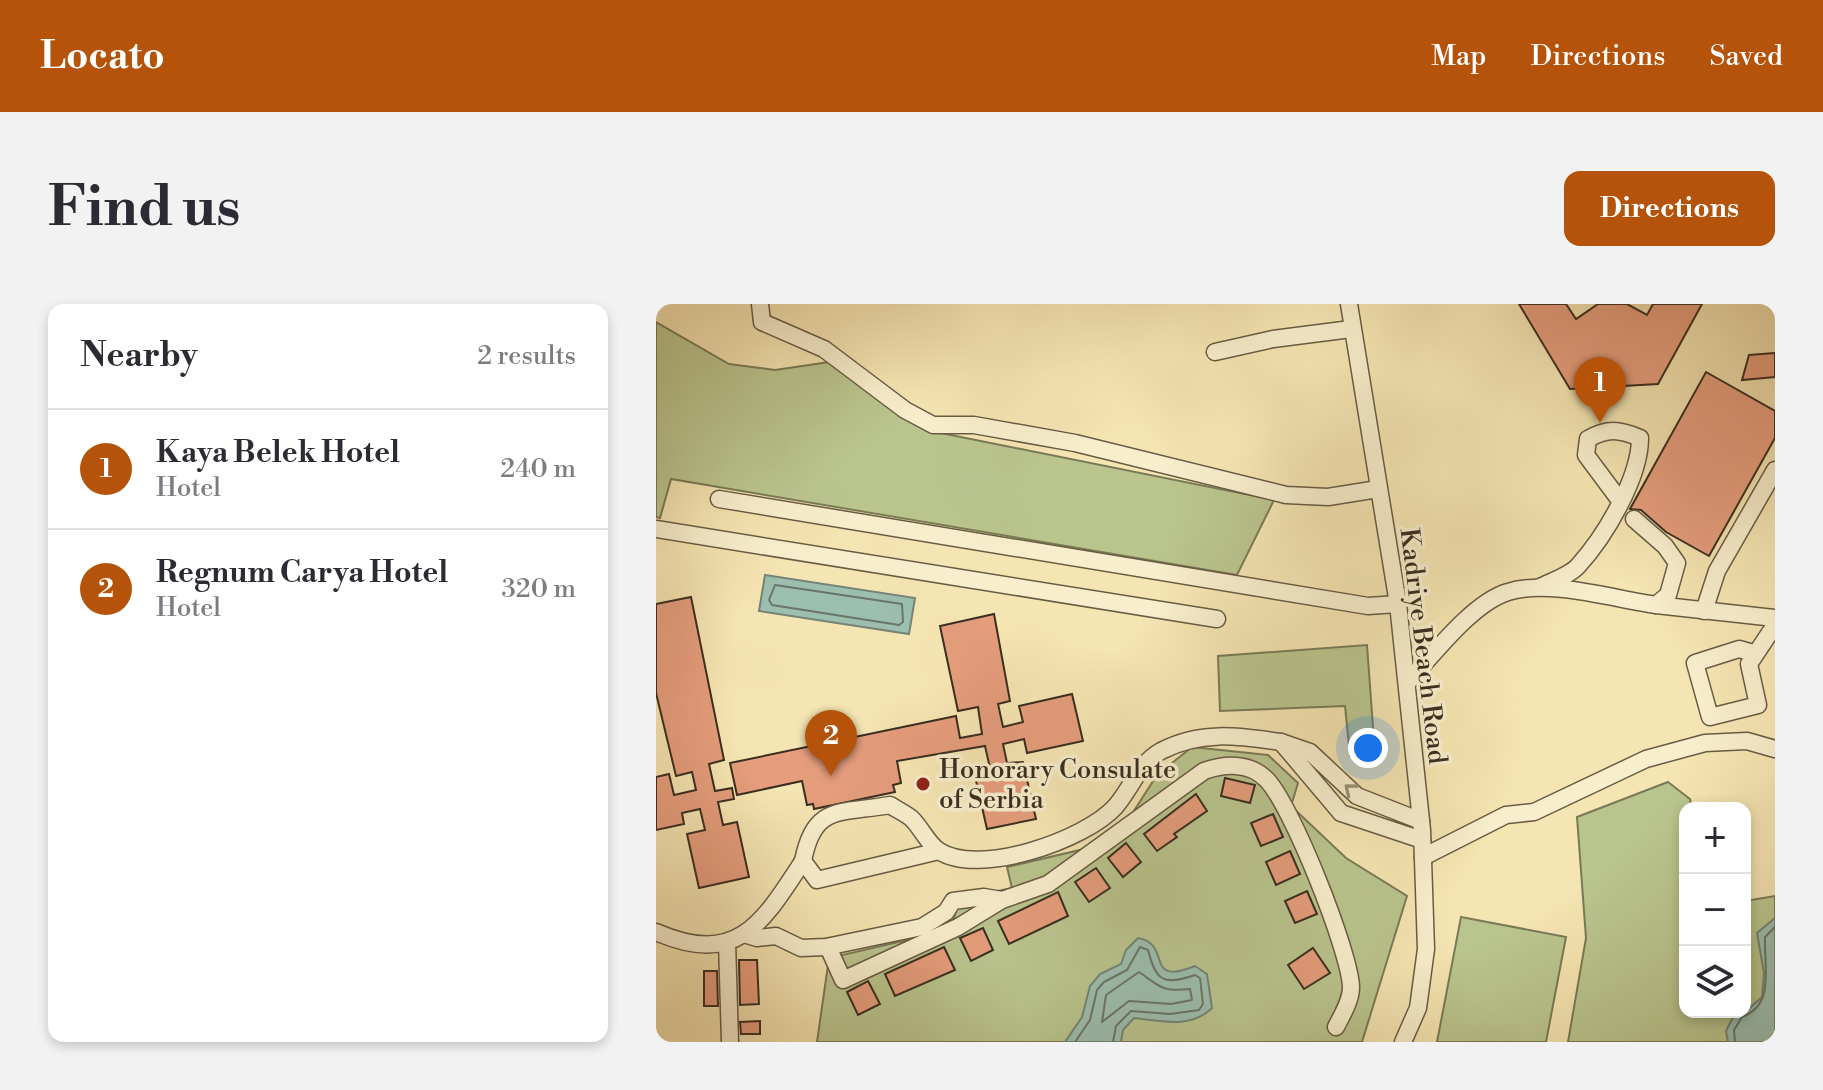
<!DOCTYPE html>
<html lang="en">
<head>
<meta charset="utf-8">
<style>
	:root { --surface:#fff; --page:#f2f2f3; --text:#2b2b33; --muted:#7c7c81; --line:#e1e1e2; --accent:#b45309 }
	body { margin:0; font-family:"Libre Bodoni",serif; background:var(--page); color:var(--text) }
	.controls { position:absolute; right:24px; bottom:24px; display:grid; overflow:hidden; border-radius:16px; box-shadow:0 4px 12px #0003 }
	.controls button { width:72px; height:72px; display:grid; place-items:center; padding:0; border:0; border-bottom:2px solid var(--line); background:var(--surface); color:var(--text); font:40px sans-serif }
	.you { position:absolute; left:712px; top:444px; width:28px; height:28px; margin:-20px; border:6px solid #fff; border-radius:50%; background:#1a73e8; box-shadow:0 0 0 12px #1a73e833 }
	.badge { display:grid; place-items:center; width:52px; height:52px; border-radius:50%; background:var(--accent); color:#fff; font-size:26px; font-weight:700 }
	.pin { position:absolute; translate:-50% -66px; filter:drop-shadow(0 2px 4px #0008) }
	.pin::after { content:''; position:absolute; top:42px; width:28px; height:24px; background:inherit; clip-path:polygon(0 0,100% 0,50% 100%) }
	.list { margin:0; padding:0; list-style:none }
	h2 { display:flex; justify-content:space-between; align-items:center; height:104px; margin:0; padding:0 32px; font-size:34px }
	h2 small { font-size:26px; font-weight:400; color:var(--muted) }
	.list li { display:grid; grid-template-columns:52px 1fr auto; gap:24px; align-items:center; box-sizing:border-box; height:120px; padding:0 32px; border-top:2px solid var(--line) }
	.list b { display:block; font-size:30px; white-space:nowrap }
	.list p { margin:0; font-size:26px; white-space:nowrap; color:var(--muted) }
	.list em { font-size:26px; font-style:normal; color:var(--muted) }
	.icon { flex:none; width:44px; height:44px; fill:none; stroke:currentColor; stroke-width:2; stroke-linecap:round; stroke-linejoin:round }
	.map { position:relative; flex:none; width:1119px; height:738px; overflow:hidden; border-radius:16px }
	header { display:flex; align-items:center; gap:48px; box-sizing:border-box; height:112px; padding:0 40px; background:var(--accent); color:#fff }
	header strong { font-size:38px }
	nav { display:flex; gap:44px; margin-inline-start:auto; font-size:28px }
	.intro { display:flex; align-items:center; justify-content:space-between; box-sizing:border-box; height:192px; padding:0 48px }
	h1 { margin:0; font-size:56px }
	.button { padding:20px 36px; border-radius:16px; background:var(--accent); color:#fff; font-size:28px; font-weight:700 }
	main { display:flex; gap:48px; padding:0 48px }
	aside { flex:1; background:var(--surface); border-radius:16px; box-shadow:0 4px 12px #0003 }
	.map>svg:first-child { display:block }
	.green { fill:#bac58e; stroke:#7a7a57; stroke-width:2 }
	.water { fill:#9cbfb0; stroke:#748576; stroke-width:2 }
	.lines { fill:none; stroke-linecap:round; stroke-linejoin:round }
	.shore { stroke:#6a7668; stroke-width:2 }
	.building { fill:#e59d7c; stroke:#392e20; stroke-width:2 }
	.minor-casing { stroke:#685c44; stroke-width:19 }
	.minor { stroke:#f8eecd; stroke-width:16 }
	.oneway { stroke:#988e76 }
	.poi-dot { fill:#8f2418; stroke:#f8eecd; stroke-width:3 }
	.labels { text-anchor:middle; stroke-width:7; stroke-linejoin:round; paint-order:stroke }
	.street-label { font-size:26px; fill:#392e20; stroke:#f8eecd }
	.poi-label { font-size:26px; fill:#392e20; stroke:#f8eecd; text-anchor:start }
</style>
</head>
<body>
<header>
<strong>Locato</strong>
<nav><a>Map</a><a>Directions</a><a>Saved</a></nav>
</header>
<div class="intro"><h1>Find us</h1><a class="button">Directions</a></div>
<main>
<aside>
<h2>Nearby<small>2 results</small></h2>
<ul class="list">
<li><span class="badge">1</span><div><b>Kaya Belek Hotel</b><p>Hotel</p></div><em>240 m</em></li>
<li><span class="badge">2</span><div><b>Regnum Carya Hotel</b><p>Hotel</p></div><em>320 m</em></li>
</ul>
</aside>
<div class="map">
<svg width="1119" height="738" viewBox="0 0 1119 738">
	<rect width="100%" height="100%" fill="#f5e5b2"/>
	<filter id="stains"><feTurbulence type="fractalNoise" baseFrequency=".0025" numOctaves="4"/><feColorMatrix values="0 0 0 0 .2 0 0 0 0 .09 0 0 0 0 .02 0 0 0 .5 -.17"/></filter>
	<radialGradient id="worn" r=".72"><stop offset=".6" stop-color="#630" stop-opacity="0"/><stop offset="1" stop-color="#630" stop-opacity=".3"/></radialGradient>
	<g class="green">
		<path d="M 0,18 L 73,60 L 119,66 L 173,58 L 270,126 L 618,196 L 581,271 L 15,175 L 4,214 L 0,213 Z"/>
		<path d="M 711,341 L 719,451 L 694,452 L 689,402 L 564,407 L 562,352 Z"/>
		<path d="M 536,443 L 612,451 L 642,479 L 635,502 L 690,554 L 751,592 L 706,738 L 161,738 L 173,654 L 295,626 L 303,595 L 356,584 L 351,563 L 458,538 L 501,471 Z"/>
		<path d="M 1012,478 L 1034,495 L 1036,504 L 1029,504 L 1029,708 L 1089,708 L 1089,597 L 1119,592 L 1119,738 L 912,738 L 930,634 L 921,513 Z"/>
		<path d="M 805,613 L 910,633 L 890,738 L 781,738 Z"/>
	</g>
	<g class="water">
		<path d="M 109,271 L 259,294 L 253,330 L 103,307 Z"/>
		<path d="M 1119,614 L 1119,738 L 1072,738 L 1070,727 L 1078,711 L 1089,708 L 1106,693 L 1108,669 L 1101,629 Z"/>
		<path d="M 482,634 C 517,640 487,683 539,662 L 551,670 L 556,704 C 535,725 505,717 478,714 L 467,726 L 465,738 L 409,738 L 426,713 L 434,682 L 444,670 L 465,660 L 470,646 Z"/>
	</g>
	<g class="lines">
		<g class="shore">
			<path d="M 119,281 L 246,300 L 247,318 L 243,321 L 116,301 L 113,296 Z"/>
			<path d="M 483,668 C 505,683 505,688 534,685 L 536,696 L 515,700 L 473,697 L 446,718 L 450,691 Z"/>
			<path d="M 419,738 L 434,716 L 441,686 L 448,678 L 471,666 L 484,643 L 492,646 C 500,677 507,682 539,671 L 544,674 L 547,700 L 543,706 L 514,710 L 475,707 L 460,722 L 457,738"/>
			<path d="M 1079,738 L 1078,726 L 1086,713 C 1119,701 1108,666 1109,633 L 1119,623"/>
		</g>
	</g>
	<g class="building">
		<path d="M 863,0 L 910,0 L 920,15 L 942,0 L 971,0 L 991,11 L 997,0 L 1046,0 L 1002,80 L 914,85 Z"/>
		<path d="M 1119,49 L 1119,73 L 1086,76 L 1093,51 Z"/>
		<path d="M 1050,68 L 1119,107 L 1119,134 L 1053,252 L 1010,228 L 985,206 L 974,205 Z"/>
		<path d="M 35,293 L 68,456 L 53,460 L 59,487 L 76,484 L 78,495 L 62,498 L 67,521 L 81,518 L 93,573 L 43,584 L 31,530 L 49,526 L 44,505 L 26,509 L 28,520 L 0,526 L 0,473 L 13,470 L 18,491 L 40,486 L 36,468 L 20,472 L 0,389 L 0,300 Z"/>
		<path d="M 338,310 L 354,397 L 342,400 L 347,423 L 367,418 L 363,402 L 416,390 L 427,437 L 371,449 L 368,435 L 347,440 L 351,459 L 367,458 L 380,515 L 331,525 L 318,468 L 334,464 L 329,442 L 241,457 L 245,479 L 237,481 L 239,488 L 158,505 L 157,500 L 151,501 L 146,477 L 81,491 L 74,459 L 300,412 L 304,434 L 326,430 L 322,403 L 302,407 L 284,322 Z"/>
		<path d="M 569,474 L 599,481 L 594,499 L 565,492 Z"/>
		<path d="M 540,490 L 551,507 L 518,530 L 521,533 L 501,547 L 488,530 Z"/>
		<path d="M 617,510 L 627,533 L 605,542 L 595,519 Z"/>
		<path d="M 470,539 L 485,558 L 467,573 L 452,554 Z"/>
		<path d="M 634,547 L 644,570 L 620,581 L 610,558 Z"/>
		<path d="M 440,564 L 454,584 L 433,598 L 419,578 Z"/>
		<path d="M 651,587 L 661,610 L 639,619 L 629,597 Z"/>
		<path d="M 402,588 L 412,612 L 353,640 L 342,617 Z"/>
		<path d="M 327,624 L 337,646 L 315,657 L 304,634 Z"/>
		<path d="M 288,643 L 299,666 L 239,692 L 229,670 Z"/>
		<path d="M 657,644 L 674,669 L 648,685 L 632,661 Z"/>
		<path d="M 83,656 L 101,656 L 103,700 L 84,701 Z"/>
		<path d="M 48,667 L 61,667 L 62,702 L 48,702 Z"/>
		<path d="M 212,677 L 224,700 L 202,711 L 191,688 Z"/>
		<path d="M 104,717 L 104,730 L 85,730 L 84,718 Z"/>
	</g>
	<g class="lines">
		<g class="minor-casing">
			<g id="minor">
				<path d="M 104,0 L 106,18 L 168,45 L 249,106 L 277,121 L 318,121 L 419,139 L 630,191 L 672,193 L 722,185"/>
				<path d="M 693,0 L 742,300 L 766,526 L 770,645 L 762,704 L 747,738"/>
				<path d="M 559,48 L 617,35 L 695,25"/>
				<path d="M 63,195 L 712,302 L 742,300"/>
				<path d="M 0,225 L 561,315"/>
				<path d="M 884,283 C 896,277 914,271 922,262 C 949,232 984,174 984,134 C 963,125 951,124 932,135 L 930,151 L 965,198"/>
				<path d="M 1000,301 L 1119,314"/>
				<path d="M 1048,307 L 1061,267 L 1119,166"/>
				<path d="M 1097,349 L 1083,345 L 1039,359 L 1054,413 L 1102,401 L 1093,360 L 1119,321"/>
				<path d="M 751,379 C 776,352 817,298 852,288 C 892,275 958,295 1000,301 L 1012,291 L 1021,259 L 1009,242 L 978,215"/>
				<path d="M 765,517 L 701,492 L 654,448 L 625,438 L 685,509 L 766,536"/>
				<path d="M 283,547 L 161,576 L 147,557 C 158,500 183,510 234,501 C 240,505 249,509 255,514 C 265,523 271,539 283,547 C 323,573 429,536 459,503 C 476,484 482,460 505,447 C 545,426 583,432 625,438"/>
				<path d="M 767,553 L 850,511 L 878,508 L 990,455 L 1049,439 L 1091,437 L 1119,445"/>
				<path d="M 0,628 C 81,663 106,620 147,557"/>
				<path d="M 88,630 L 101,634 L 120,632 L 145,644 L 170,643 L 266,623 L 290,608 L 297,597 L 328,593 L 346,596 L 392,580 L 548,467 C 568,460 593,458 610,475 C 635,499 694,648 695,683 C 695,697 686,711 680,723"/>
				<path d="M 71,638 L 74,738"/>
				<path d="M 172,643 L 187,676 L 302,623 L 346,596"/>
			</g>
		</g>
		<use href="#minor" class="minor"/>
	</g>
	<defs><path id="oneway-chevron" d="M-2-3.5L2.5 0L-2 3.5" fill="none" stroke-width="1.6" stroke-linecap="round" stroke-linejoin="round" transform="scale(2)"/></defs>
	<use class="oneway" href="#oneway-chevron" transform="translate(694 485) rotate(-141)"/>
	<circle class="poi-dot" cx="267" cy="480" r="8"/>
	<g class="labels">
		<g class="street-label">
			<text transform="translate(768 342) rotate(83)" y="9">Kadriye Beach Road</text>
		</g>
		<g class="poi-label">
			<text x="283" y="474">Honorary Consulate<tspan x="283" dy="30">of Serbia</tspan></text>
		</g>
	</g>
	<rect width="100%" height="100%" filter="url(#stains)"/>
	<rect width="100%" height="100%" fill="url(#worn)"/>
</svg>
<div class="controls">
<button>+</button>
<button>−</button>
<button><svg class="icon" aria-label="layers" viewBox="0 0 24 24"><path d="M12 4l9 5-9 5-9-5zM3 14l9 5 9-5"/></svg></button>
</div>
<div class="you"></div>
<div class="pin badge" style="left:944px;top:119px">1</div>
<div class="pin badge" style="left:175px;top:472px">2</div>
</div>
</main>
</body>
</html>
